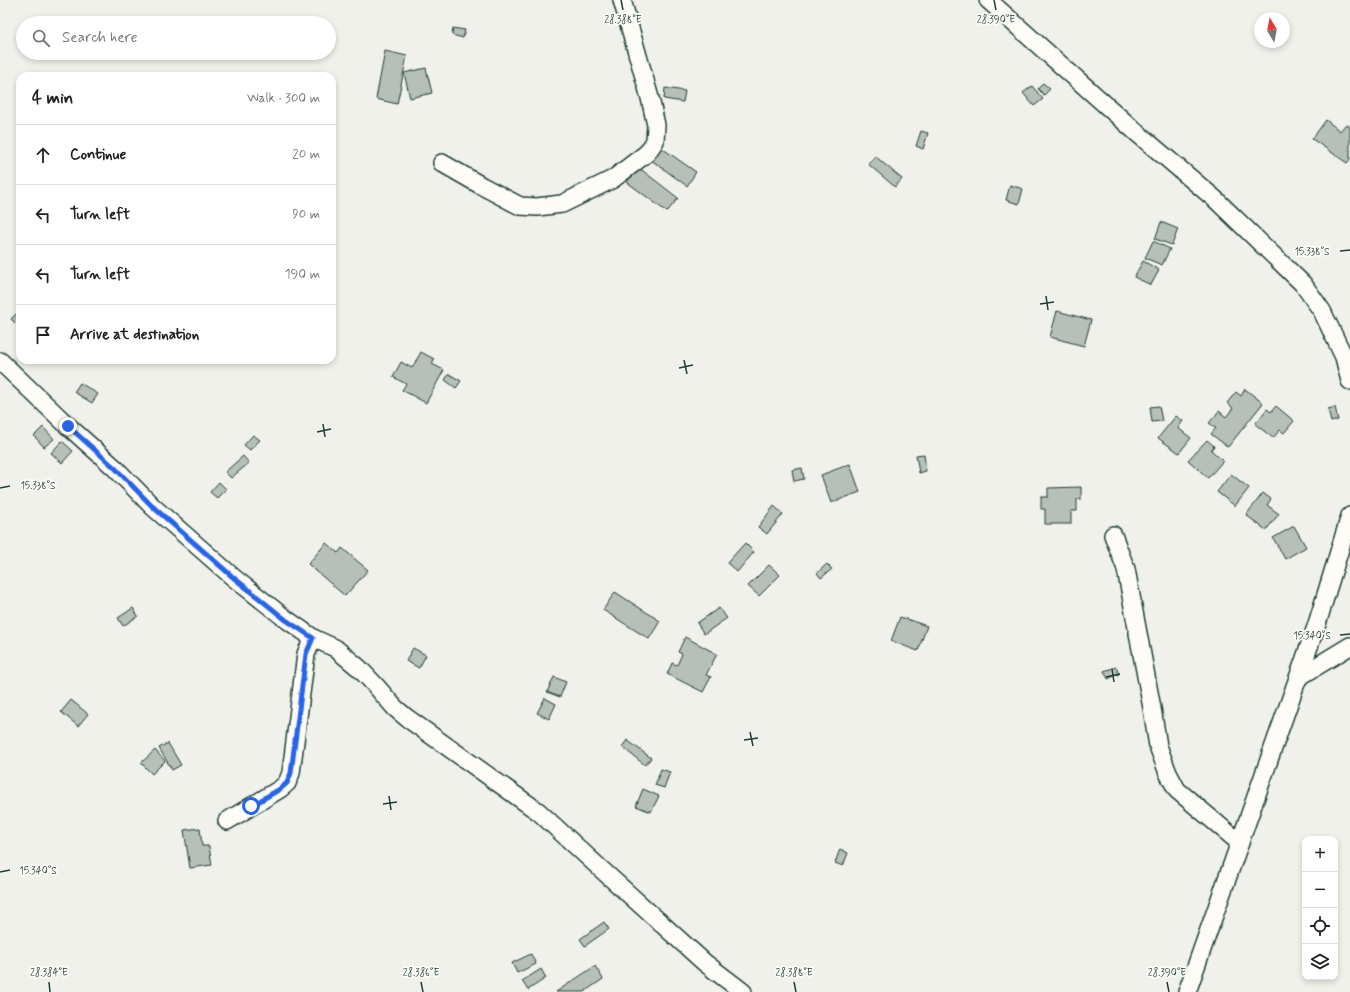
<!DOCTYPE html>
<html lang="en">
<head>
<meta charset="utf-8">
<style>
	:root { --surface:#fff; --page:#f6f6f6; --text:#222; --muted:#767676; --line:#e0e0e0 }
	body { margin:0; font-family:Mynerve,sans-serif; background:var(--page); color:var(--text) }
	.controls { position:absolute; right:12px; bottom:12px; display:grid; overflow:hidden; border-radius:8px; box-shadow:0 2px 6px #0003 }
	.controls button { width:36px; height:36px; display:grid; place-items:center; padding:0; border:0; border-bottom:1px solid var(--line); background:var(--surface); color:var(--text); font:20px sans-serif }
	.compass { position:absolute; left:1254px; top:12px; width:36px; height:36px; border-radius:50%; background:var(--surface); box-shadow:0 2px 6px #0003; rotate:350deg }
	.stop { position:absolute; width:12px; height:12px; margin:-9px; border:3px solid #2563eb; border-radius:50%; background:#fff }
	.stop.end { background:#2563eb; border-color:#fff; box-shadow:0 1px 4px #0008 }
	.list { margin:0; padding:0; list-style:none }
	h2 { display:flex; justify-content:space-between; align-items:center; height:52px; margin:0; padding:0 16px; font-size:17px }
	h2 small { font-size:13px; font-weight:400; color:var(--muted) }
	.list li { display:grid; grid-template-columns:26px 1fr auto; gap:12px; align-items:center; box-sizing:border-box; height:60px; padding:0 16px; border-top:1px solid var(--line) }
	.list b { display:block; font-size:15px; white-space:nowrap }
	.list em { font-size:13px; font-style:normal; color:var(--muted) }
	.icon { flex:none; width:22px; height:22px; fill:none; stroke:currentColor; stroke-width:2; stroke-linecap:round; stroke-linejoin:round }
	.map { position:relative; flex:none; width:1350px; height:992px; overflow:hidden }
	.search { position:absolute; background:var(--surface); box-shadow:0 2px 6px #0003; left:16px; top:16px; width:320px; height:44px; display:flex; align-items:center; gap:10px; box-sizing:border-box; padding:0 14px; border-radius:22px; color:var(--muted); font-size:15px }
	.panel { position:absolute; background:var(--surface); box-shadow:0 2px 6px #0003; left:16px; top:72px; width:320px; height:292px; border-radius:12px }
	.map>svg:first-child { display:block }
	.building { fill:#b6bfb8; stroke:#1f3d34 }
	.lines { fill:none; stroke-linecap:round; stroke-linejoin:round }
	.minor-casing { stroke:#1f3d34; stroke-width:20 }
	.minor { stroke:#fdfcf7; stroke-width:17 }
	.route { stroke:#2563eb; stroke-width:5 }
	.ticks { fill:none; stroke:#1f3d34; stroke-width:1.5 }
	.ticks-label { font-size:10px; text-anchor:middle; fill:#1f3d34; stroke:#fdfcf7; stroke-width:3.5; stroke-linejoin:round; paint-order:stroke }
</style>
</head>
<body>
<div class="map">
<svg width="1350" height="992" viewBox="0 0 1350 992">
	<rect width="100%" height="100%" fill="#f0f1eb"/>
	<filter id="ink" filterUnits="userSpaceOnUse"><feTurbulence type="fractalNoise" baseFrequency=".025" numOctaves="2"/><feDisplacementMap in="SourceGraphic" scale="8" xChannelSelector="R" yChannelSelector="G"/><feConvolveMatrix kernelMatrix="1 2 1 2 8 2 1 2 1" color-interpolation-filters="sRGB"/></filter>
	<g filter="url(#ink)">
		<g class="building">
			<path d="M 283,18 L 286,23 L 274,23 Z"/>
			<path d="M 453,28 L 465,30 L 463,38 L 452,35 Z"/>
			<path d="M 385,51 L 407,56 L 397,104 L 376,99 Z"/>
			<path d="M 426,68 L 432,93 L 410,98 L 404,73 Z"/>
			<path d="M 1043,83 L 1050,89 L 1044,95 L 1038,89 Z"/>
			<path d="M 1032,86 L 1043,99 L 1034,106 L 1023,93 Z"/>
			<path d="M 665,88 L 685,91 L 683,102 L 664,99 Z"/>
			<path d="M 1326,120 L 1340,131 L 1346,124 L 1350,127 L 1350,159 L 1347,163 L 1312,139 Z"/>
			<path d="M 921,131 L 928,133 L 923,149 L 916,146 Z"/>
			<path d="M 656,144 L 696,172 L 687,186 L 647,157 Z"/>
			<path d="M 875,156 L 902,179 L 895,187 L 868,164 Z"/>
			<path d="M 638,167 L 678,198 L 667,212 L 627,182 Z"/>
			<path d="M 1010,185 L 1023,189 L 1019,204 L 1006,200 Z"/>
			<path d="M 1161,222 L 1178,229 L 1172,245 L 1155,239 Z"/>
			<path d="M 1153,241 L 1170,249 L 1162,265 L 1145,258 Z"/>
			<path d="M 1143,261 L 1159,270 L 1151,285 L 1134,277 Z"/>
			<path d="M 20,310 L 20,318 L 15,323 L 11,319 Z"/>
			<path d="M 1057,311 L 1091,320 L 1084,346 L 1050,337 Z"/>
			<path d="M 421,352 L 434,359 L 432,364 L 444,370 L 426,403 L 402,390 L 406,384 L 393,377 L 401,362 L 412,368 Z"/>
			<path d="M 449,374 L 461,381 L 456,388 L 445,380 Z"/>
			<path d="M 80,383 L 98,394 L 92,403 L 74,392 Z"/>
			<path d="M 1245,389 L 1263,403 L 1228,447 L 1211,434 L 1216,428 L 1209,423 L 1219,411 L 1226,417 L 1233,408 L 1227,403 L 1236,392 L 1241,396 Z"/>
			<path d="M 1159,406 L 1162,421 L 1152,422 L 1150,407 Z"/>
			<path d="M 1276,406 L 1294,421 L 1284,433 L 1280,430 L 1273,438 L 1255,424 L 1267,409 L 1271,412 Z"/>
			<path d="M 1335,407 L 1338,420 L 1331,422 L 1328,409 Z"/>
			<path d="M 1176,416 L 1183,421 L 1178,428 L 1191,438 L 1179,453 L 1158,438 Z"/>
			<path d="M 43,427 L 54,439 L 44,447 L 34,436 Z"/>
			<path d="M 253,435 L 260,440 L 250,450 L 244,445 Z"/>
			<path d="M 1207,440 L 1214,446 L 1211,450 L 1223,461 L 1208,478 L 1188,460 Z"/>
			<path d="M 62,441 L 73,451 L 62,463 L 51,453 Z"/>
			<path d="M 924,454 L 926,471 L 919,473 L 916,455 Z"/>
			<path d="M 243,456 L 249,463 L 231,478 L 225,472 Z"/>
			<path d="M 850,464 L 860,492 L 831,503 L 821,475 Z"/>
			<path d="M 802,468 L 804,479 L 794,481 L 792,470 Z"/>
			<path d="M 1231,474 L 1249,488 L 1235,506 L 1217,492 Z"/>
			<path d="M 219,482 L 226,489 L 217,498 L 210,492 Z"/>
			<path d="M 1081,487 L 1081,499 L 1077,499 L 1077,511 L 1071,511 L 1071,524 L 1045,524 L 1045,509 L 1041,509 L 1041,497 L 1048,497 L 1048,488 Z"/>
			<path d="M 1263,493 L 1271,499 L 1267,505 L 1279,514 L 1266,530 L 1246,515 Z"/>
			<path d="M 774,506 L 783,514 L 767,534 L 758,527 Z"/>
			<path d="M 1294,526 L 1306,547 L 1285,559 L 1273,538 Z"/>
			<path d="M 326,543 L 338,553 L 342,548 L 368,570 L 345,596 L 308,564 Z"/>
			<path d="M 745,543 L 754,552 L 737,572 L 727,563 Z"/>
			<path d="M 827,564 L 832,569 L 821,578 L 817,573 Z"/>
			<path d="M 769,565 L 780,575 L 759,596 L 748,586 Z"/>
			<path d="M 615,592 L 660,621 L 649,639 L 603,610 Z"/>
			<path d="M 133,608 L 138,616 L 123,626 L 118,618 Z"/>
			<path d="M 719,608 L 727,618 L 704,634 L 697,623 Z"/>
			<path d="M 900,617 L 927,626 L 918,651 L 891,641 Z"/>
			<path d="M 685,637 L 717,654 L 706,675 L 711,677 L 703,692 L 667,674 L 672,663 L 677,665 L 682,654 L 678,652 Z"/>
			<path d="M 413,648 L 426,655 L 419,668 L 406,661 Z"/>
			<path d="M 1116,667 L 1119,674 L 1108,679 L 1104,671 Z"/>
			<path d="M 554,677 L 566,682 L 560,697 L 547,692 Z"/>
			<path d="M 545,698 L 556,704 L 549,719 L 537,713 Z"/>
			<path d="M 71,700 L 88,714 L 78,726 L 61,712 Z"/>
			<path d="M 627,740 L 651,758 L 645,765 L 622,747 Z"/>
			<path d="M 168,743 L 181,765 L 172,770 L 159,748 Z"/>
			<path d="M 155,750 L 165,761 L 152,774 L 141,763 Z"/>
			<path d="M 661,769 L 670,772 L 664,788 L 655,785 Z"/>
			<path d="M 643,789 L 659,796 L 651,812 L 636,806 Z"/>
			<path d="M 200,828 L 202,846 L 209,846 L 212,865 L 190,868 L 184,830 Z"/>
			<path d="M 840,849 L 848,853 L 843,866 L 835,863 Z"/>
			<path d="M 604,922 L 609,929 L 585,946 L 580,939 Z"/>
			<path d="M 531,954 L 536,964 L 517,973 L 512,963 Z"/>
			<path d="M 595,966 L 603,979 L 584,992 L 556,992 Z"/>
			<path d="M 541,969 L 546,978 L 528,990 L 522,981 Z"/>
		</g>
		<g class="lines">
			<g class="minor-casing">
				<g id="minor">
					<path d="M 988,0 L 1136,132 L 1215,199 L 1303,284 L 1322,311 L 1344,357 L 1350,381"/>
					<path d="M 442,163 L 482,186 L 520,206 L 537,207 L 562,204 L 613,179 L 647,153 L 655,141 L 656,125 L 650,98 L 622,0"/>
					<path d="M 0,361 L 68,426 L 115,468 L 152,506 L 201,549 L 234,578 L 286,619 L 313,638 L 335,648 L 359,668 L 376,686 L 395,708 L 407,718 L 539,812 L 602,870 L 705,963 L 743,992"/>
					<path d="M 1113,535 L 1126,569 L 1152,708 L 1158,746 L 1168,773 L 1177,790 L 1240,843"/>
					<path d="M 1299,677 L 1350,646"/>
					<path d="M 227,821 L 280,789 L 287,783 L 291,773 L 306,654 L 313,638"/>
					<path d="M 1187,992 L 1317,624 L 1350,516"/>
				</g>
			</g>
			<use href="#minor" class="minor"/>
		</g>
	</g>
	<g class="lines" filter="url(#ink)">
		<path class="route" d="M 68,426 L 115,468 L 152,506 L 234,578 L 286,620 L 313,638 L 306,654 L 291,773 L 287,783 L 280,789 L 251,806"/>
	</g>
	<path class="ticks" d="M 621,0 L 623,10M 994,0 L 996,10M 1340,251 L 1350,250M 1046,296 L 1048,310M 1040,304 L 1054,302M 684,360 L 687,374M 679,368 L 693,365M 323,424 L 325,437M 317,432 L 331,429M 0,488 L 10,486M 1340,635 L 1350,634M 1112,669 L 1114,682M 1106,677 L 1120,674M 750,732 L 753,746M 744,740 L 758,738M 389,796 L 391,810M 383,804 L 397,802M 0,872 L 10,870M 49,982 L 50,992M 421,982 L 423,992M 794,982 L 796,992M 1167,982 L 1169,992"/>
	<g class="ticks-label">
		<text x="623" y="23">28.388°E</text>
		<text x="996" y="23">28.390°E</text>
		<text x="1312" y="255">15.338°S</text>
		<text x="38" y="489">15.338°S</text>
		<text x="1312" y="639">15.340°S</text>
		<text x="38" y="874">15.340°S</text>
		<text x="49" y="976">28.384°E</text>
		<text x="421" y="976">28.386°E</text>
		<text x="794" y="976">28.388°E</text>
		<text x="1167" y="976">28.390°E</text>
	</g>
</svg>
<div class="controls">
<button>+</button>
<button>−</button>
<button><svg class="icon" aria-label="locate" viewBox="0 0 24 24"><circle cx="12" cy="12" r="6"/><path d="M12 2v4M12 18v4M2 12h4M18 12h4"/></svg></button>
<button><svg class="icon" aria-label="layers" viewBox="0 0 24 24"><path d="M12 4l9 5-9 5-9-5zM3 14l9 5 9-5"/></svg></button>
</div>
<svg class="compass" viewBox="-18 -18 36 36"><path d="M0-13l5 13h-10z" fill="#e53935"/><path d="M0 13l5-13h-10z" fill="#767676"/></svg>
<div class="stop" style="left:251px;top:806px"></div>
<div class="stop end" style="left:68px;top:426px"></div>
<div class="search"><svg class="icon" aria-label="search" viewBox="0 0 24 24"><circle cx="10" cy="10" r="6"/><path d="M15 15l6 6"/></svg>Search here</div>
<section class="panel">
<h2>4 min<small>Walk · 300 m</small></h2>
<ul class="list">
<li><svg class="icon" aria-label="ahead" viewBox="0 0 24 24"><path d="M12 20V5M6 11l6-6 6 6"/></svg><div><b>Continue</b></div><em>20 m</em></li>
<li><svg class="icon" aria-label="left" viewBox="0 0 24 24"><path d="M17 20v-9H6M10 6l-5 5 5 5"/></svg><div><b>Turn left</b></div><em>90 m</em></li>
<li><svg class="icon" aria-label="left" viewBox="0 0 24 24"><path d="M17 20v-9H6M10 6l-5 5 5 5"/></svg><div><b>Turn left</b></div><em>190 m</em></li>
<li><svg class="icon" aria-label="arrive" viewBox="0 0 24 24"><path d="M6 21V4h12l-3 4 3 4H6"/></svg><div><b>Arrive at destination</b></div></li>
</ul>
</section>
</div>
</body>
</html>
